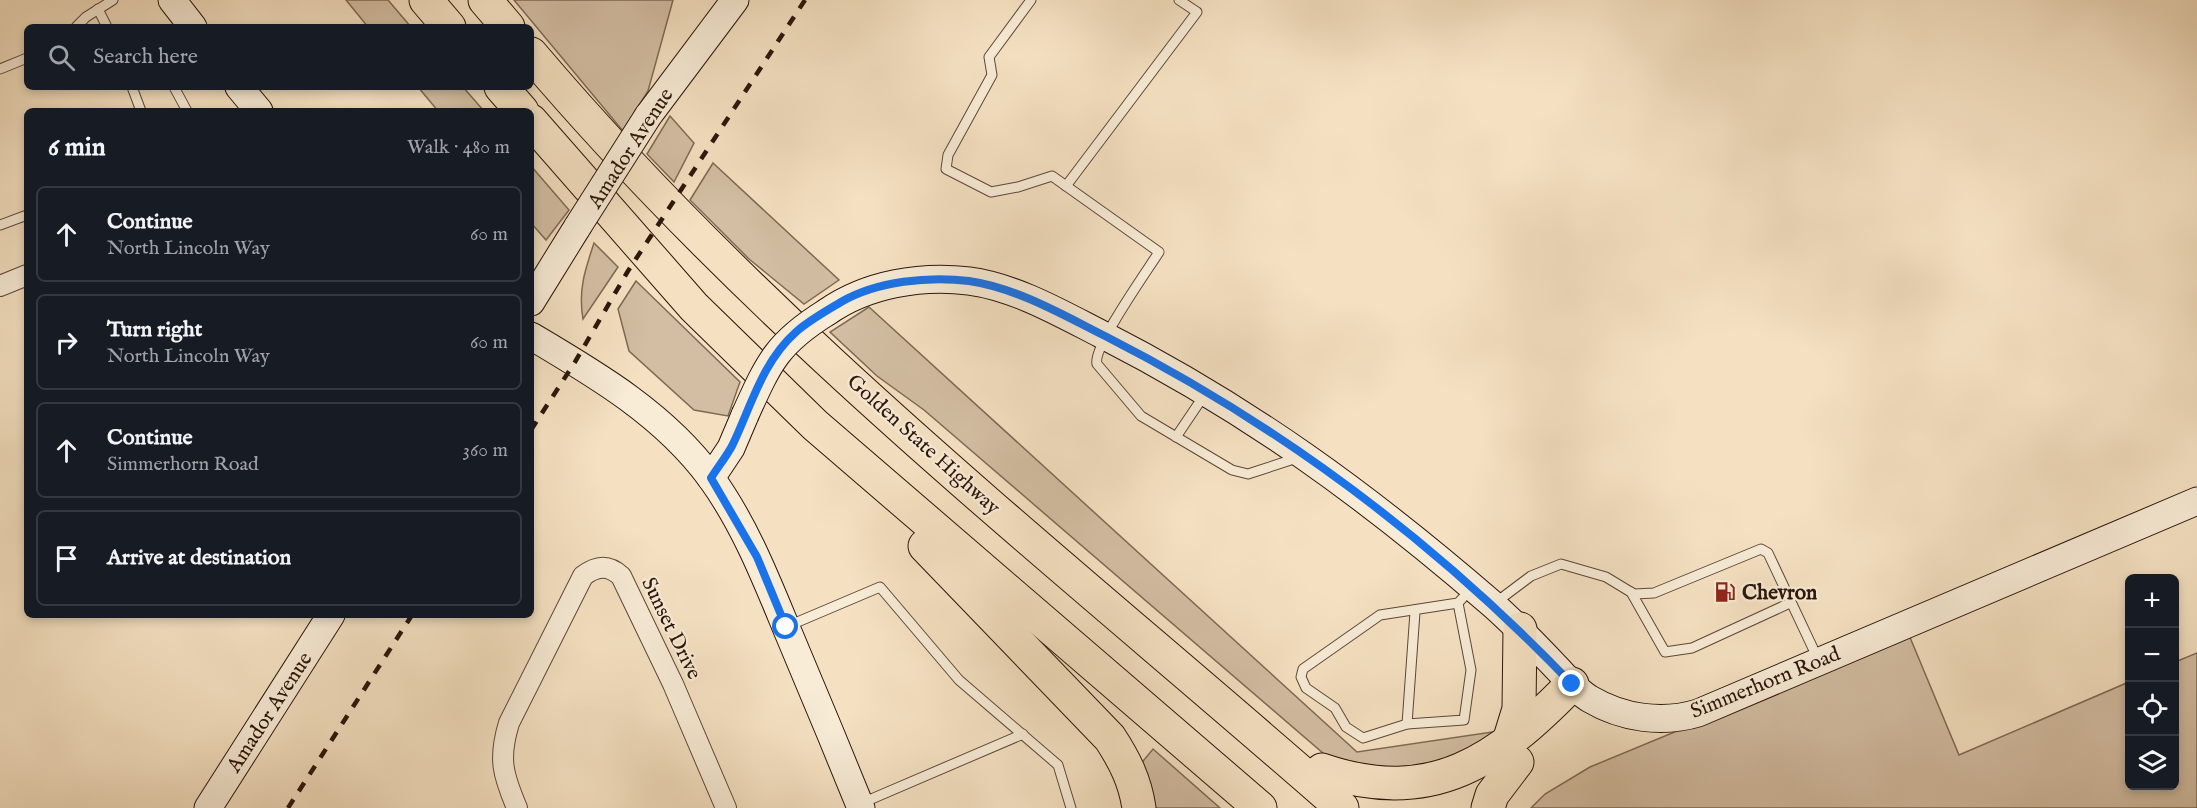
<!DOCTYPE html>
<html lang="en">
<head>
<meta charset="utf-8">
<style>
	:root { --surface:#171b24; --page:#20242c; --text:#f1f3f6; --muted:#9ea1a6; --line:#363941 }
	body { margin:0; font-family:"IM FELL English",serif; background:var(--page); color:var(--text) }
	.controls { position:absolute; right:18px; bottom:18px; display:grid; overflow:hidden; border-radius:9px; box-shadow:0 3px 9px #0003 }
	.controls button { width:54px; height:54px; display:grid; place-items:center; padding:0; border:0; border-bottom:2px solid var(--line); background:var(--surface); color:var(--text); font:30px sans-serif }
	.stop { position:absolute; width:18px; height:18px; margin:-14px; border:4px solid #1a73e8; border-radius:50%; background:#fff }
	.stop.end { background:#1a73e8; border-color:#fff; box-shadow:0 2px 6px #0008 }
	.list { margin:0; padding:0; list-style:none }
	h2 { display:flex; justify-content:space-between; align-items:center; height:78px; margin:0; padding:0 24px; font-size:26px }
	h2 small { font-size:20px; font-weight:400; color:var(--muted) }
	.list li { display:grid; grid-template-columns:39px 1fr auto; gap:18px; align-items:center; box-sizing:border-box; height:96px; margin:0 12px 12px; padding:0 12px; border:2px solid var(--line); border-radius:9px }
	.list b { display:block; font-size:22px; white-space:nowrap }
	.list p { margin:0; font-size:20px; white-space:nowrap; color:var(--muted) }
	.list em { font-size:20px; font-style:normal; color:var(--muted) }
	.icon { flex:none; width:33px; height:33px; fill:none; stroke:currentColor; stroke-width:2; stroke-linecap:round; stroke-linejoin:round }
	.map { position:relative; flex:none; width:2197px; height:808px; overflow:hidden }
	.search { position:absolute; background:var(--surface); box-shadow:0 3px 9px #0003; left:24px; top:24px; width:510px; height:66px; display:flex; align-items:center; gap:15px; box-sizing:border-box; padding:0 21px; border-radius:9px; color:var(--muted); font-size:22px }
	.panel { position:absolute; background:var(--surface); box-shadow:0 3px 9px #0003; left:24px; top:108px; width:510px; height:510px; border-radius:9px }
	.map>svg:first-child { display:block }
	.green { fill:#d3bea3; stroke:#7f6956; stroke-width:1.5 }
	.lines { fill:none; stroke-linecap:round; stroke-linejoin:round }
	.lane-casing { stroke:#5e4738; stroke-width:11 }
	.street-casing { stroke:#5e4738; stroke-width:22 }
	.secondary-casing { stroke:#2b140a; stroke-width:29 }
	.highway-casing { stroke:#2b140a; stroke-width:35 }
	.lane { stroke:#f8ecd7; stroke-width:9 }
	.street { stroke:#f8ecd7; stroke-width:20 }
	.secondary { stroke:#f8ecd7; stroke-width:27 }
	.highway { stroke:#f5e1c2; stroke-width:33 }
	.rail { stroke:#2b140a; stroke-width:4.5; stroke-dasharray:10 10; stroke-linecap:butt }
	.secondary-bridge-casing { stroke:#2b140a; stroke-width:29; stroke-linecap:butt }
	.secondary-bridge { stroke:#f8ecd7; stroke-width:27 }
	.route { stroke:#1a73e8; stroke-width:8 }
	.labels { text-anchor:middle; stroke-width:4.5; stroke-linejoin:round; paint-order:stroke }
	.street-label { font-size:21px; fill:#2b140a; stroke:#f8ecd7 }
	.poi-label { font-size:21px; font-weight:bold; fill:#2b140a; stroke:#f8ecd7; text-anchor:start }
</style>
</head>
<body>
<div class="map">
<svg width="2197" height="808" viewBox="0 0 2197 808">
	<rect width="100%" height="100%" fill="#f5e1c2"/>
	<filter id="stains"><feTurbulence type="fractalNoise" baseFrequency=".00333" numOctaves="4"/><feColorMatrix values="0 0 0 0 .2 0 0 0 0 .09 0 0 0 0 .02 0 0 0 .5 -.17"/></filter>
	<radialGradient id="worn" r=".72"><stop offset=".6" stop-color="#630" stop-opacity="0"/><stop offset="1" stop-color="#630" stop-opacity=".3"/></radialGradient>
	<g class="green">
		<path d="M 346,0 L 388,0 L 411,27 L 368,27 Z"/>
		<path d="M 514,0 L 673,0 L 648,91 L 623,131 Z"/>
		<path d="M 418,87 L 463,87 L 484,111 L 438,111 Z"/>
		<path d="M 670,116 L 694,143 L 674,182 L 647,154 Z"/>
		<path d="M 713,163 L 839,280 L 804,304 L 749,259 L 690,200 Z"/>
		<path d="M 531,166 L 569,210 L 546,240 L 531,223 Z"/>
		<path d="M 594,243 L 618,267 L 583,319 C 578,290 585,270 594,243 Z"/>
		<path d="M 636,281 L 740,382 L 728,416 L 694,410 L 629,351 L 618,309 Z"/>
		<path d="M 869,307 L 1357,752 L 1499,731 L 1462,774 L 1338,766 L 924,410 L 877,376 L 830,332 Z"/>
		<path d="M 1909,635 L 1959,755 L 2129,682 L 2130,786 L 2174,786 L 2175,662 L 2197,653 L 2197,808 L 1531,808 L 1545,794 L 1590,767 Z"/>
		<path d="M 1153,749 L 1220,808 L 1152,808 L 1139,766 Z"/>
	</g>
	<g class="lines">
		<g class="lane-casing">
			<g id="lane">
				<path d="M 1031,0 L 989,57 L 992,75 L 948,155 L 946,169 L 991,192 L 1018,187 L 1052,176 L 1159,252 C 1147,271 1092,348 1097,364 L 1141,416 L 1232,470 L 1248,474 L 1297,458"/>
				<path d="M 98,9 L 107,27"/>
				<path d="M 76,27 L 86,17 L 113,0"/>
				<path d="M 0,69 L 27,58"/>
				<path d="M 132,87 L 141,111"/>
				<path d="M 174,87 L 187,111"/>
				<path d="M 1066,186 L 1197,12 L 1179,0"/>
				<path d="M 0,225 L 27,215"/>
				<path d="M 1176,437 L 1205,394"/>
				<path d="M 1631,592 L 1665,652 L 1692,648 L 1790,603"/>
				<path d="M 1458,603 L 1471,670 L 1464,720 L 1407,724 L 1363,738 L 1346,727 L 1335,708 L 1306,688 L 1301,677 L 1303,669 L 1380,615 L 1458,603 L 1472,588"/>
				<path d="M 1495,603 L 1531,576 L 1561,564 L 1606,577 L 1634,594 L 1654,593 L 1761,549 L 1768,553 L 1818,659"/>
				<path d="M 788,626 L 880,587 L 959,680 L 1058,765 L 1071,808"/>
				<path d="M 1407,724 L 1415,612"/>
				<path d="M 862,803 L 1023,734"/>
			</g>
		</g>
		<g class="street-casing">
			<g id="street">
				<path d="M 0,286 L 27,275"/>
				<path d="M 517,808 C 503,775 498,759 509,723 L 583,576 C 596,566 608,564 621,576 L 673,684 L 726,808"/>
			</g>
		</g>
		<g class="secondary-casing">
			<g id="secondary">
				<path d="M 172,0 L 193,27"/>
				<path d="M 239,87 L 259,111"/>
				<path d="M 648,116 L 735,0"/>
				<path d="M 531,302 L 578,226"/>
				<path d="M 827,312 C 867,284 921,275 969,281 C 1015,287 1060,313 1101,334 C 1248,409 1366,495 1491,603 C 1513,622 1533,643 1553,664 C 1564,675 1576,691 1590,699 C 1622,718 1662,724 1698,713 L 2197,501"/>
				<path d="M 531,336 C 597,375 665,415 711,478 C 745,525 766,579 788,632 C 813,691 837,749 861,808"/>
				<path d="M 711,478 L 731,448 L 745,415"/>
				<path d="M 208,808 L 331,615"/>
			</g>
		</g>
		<g class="highway-casing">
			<g id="highway">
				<path d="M 426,0 L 449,27"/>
				<path d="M 485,0 L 508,27"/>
				<path d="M 531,54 C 770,336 1065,565 1342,808"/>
				<path d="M 501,87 L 522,111"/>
				<path d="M 531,121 L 694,307 L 815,425 L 1260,808"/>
				<path d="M 925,546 L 1110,738 C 1125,761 1135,781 1139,808"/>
				<path d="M 1507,748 L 1519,709 L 1520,629"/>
				<path d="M 1322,770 C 1433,808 1499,759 1572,684"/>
				<path d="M 1488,808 L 1492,795 L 1517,762"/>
			</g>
		</g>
		<use href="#lane" class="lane"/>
		<use href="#street" class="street"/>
		<use href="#secondary" class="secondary"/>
		<use href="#highway" class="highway"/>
		<g class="rail">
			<path d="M 531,430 L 575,362 L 628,271 L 805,0"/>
			<path d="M 288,808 L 412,615"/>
		</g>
		<g class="secondary-bridge-casing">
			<g id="secondary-bridge">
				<path d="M 578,226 L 648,116"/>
				<path d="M 745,415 C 769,362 777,343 827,312"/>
			</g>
		</g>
		<use href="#secondary-bridge" class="secondary-bridge"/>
	</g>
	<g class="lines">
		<path class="route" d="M 786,627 L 757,557 L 711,478 C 718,467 726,457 732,446 C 751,407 762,362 796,332 C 808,321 826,311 841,302 C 877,281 929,276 969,281 C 1017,288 1063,315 1105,336 C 1280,425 1437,543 1572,684"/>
	</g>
	<defs>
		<g id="fuel-bare" transform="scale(1.62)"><path d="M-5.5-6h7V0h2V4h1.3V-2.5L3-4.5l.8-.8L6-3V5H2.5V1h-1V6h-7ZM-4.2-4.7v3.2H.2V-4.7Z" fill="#8f2418" stroke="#f8ecd7" stroke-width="2.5" paint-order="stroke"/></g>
	</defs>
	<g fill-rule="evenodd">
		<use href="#fuel-bare" x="1725" y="592"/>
	</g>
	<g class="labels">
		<g class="street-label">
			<text transform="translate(630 148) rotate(-57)" y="7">Amador Avenue</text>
			<text transform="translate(924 444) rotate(42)" y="7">Golden State Highway</text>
			<text transform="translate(672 628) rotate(64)" y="7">Sunset Drive</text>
			<text transform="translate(1765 682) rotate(-22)" y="7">Simmerhorn Road</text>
			<text transform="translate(269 712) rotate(-57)" y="7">Amador Avenue</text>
		</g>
		<g class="poi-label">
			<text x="1742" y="599">Chevron</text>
		</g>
	</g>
	<rect width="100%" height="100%" filter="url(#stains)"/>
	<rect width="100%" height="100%" fill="url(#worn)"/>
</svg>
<div class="controls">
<button>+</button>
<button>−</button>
<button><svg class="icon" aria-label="locate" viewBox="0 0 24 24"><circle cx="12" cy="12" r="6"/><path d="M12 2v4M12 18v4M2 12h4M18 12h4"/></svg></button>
<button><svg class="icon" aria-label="layers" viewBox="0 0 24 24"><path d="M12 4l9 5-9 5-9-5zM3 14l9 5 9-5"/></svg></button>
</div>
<div class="stop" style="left:786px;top:627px"></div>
<div class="stop end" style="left:1572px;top:684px"></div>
<div class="search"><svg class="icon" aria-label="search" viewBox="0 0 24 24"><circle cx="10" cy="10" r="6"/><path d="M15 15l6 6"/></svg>Search here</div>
<section class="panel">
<h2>6 min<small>Walk · 480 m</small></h2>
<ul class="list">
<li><svg class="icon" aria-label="ahead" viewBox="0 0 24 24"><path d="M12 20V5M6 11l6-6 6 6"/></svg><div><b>Continue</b><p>North Lincoln Way</p></div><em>60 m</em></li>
<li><svg class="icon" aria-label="right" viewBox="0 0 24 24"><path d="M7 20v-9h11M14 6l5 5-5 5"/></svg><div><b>Turn right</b><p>North Lincoln Way</p></div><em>60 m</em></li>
<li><svg class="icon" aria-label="ahead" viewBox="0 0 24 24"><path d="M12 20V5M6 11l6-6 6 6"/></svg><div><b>Continue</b><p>Simmerhorn Road</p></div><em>360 m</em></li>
<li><svg class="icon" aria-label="arrive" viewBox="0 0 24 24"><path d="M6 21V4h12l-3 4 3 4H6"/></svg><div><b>Arrive at destination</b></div></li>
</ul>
</section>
</div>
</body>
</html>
